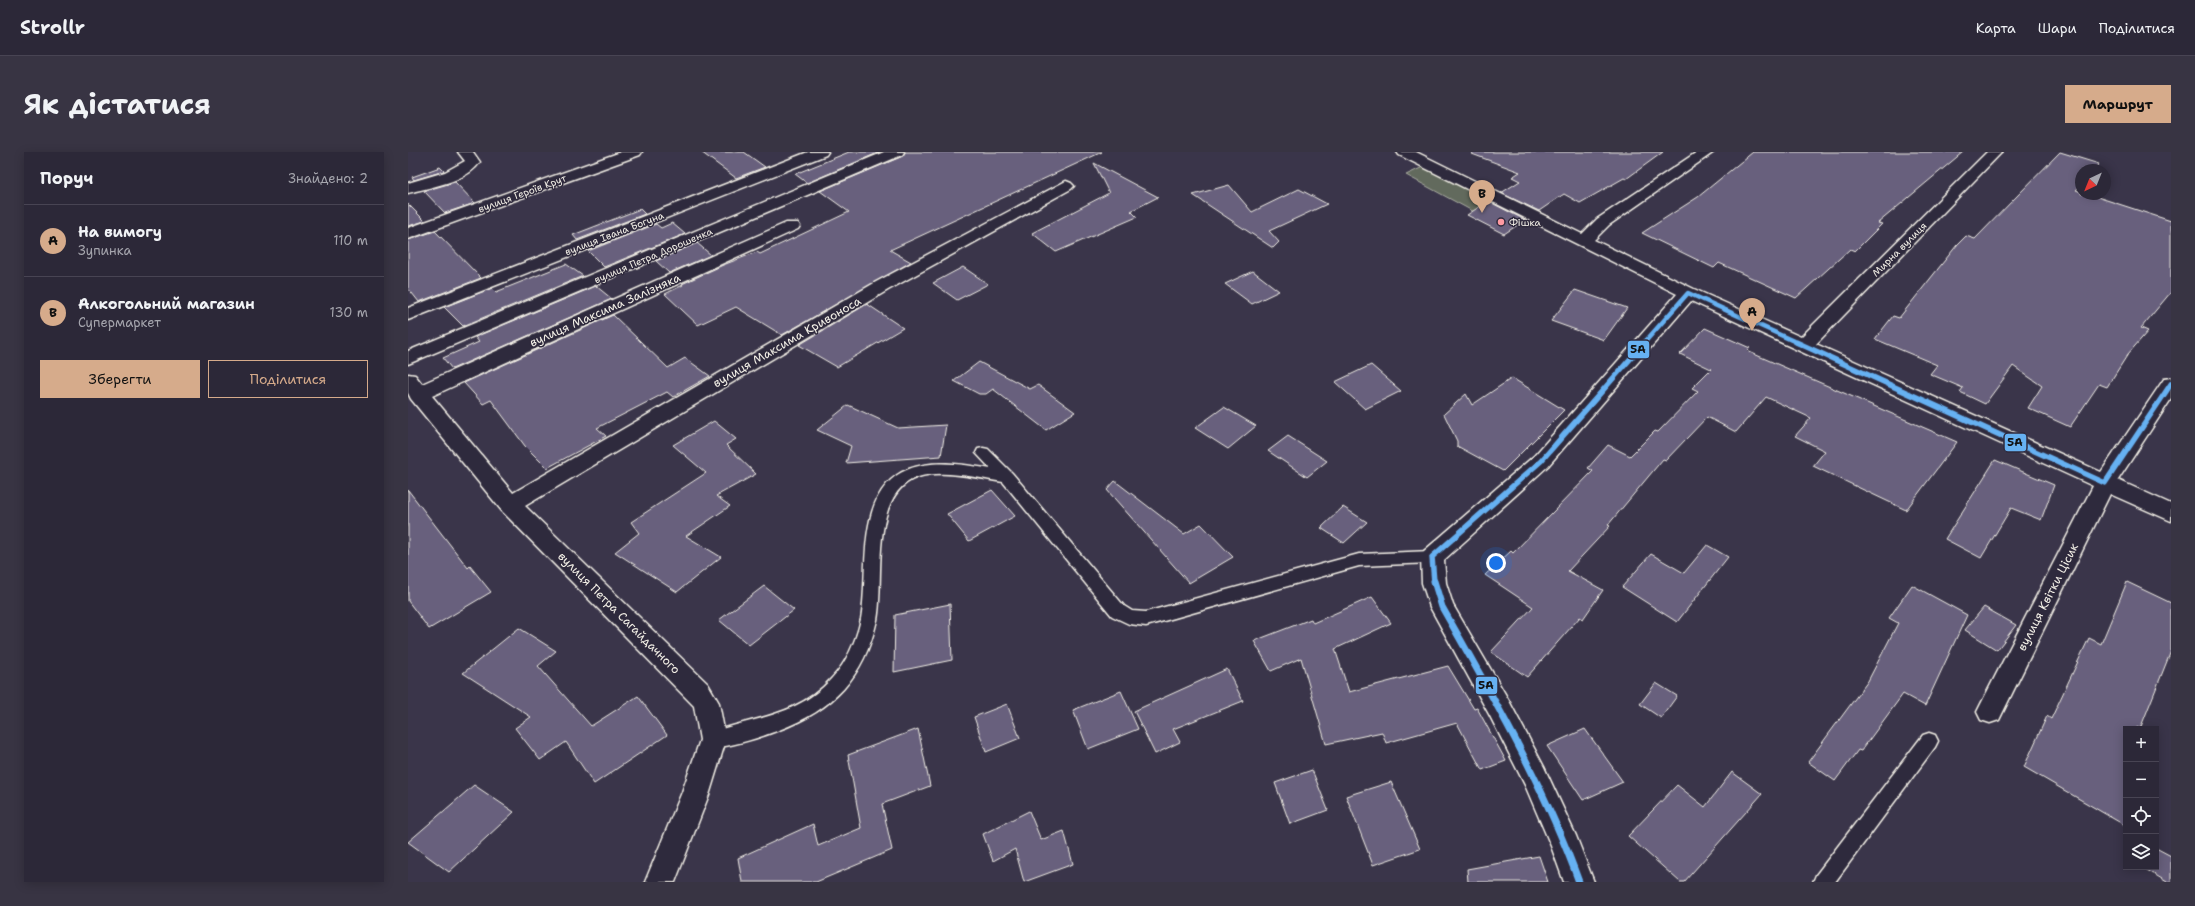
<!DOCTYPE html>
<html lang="uk">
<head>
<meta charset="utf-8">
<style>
	:root { --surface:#2c2838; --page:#383443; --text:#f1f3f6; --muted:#a6a6ae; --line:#484453; --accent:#d6ab8b }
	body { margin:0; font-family:"Shantell Sans",sans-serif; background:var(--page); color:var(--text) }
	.controls { position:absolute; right:12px; bottom:12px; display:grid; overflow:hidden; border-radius:0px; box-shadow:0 2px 10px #0003 }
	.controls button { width:36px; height:36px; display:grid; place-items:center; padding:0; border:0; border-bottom:1px solid var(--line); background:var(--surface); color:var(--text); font:20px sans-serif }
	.compass { position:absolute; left:1667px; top:12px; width:36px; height:36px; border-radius:50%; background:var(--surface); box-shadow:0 2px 10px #0003; rotate:223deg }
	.you { position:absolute; left:1088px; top:411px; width:14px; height:14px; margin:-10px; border:3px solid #fff; border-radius:50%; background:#1a73e8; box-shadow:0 0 0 6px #1a73e833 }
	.badge { display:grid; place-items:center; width:26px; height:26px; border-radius:50%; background:var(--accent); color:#111; font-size:13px; font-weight:700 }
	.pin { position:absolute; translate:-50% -33px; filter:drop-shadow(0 1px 2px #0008) }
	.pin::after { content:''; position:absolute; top:21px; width:14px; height:12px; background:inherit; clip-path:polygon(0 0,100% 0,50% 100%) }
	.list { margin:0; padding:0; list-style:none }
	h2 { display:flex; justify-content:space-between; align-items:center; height:52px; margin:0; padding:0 16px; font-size:17px }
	h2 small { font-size:13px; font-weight:400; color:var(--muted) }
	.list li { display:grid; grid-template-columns:26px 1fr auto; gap:12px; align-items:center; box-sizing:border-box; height:72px; padding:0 16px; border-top:1px solid var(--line) }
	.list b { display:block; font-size:15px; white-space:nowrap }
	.list p { margin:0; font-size:13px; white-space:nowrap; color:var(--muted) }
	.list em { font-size:13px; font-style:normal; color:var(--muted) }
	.actions { display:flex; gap:8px; padding:12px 16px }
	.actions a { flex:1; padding:9px 0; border:1px solid var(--accent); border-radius:0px; text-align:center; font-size:14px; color:var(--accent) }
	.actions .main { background:var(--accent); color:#111 }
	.icon { flex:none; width:22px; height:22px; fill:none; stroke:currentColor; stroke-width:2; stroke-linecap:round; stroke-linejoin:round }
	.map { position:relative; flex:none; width:1763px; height:730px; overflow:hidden; border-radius:0px }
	header { display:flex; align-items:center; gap:24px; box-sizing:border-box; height:56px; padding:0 20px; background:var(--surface); border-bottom:1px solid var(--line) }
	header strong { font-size:19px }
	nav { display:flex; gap:22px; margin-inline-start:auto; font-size:14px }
	.intro { display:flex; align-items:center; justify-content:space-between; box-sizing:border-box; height:96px; padding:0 24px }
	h1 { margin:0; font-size:28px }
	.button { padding:10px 18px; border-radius:0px; background:var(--accent); color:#111; font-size:14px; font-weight:700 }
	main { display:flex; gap:24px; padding:0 24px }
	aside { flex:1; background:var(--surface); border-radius:0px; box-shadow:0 2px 10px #0003 }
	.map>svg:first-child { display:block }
	.green { fill:#626a5d; stroke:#abaea2 }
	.building { fill:#67607d; stroke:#f4f1e8 }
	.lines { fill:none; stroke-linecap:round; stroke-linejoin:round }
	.lane-casing { stroke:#f4f1e8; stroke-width:3 }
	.street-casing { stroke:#f4f1e8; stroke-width:3 }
	.lane { fill:#2f2a3d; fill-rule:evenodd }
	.street { fill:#2f2a3d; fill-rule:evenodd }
	.bus-1-far2-casing { stroke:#2f2a3d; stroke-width:7 }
	.bus-1-far1-casing { stroke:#2f2a3d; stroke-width:8 }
	.bus-1-casing { stroke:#2f2a3d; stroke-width:10 }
	.bus-1-far2 { stroke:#66b1f2; stroke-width:4.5 }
	.bus-1-far1 { stroke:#66b1f2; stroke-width:5.5 }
	.bus-1 { stroke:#66b1f2; stroke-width:7 }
	.poi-dot { fill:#ff9aa2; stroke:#2f2a3d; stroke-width:1.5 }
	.labels { text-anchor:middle; stroke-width:3; stroke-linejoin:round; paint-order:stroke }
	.far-street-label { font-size:10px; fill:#f4f1e8; stroke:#2f2a3d }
	.far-poi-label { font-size:10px; fill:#f4f1e8; stroke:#2f2a3d; text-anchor:start }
	.street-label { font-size:12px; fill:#f4f1e8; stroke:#2f2a3d }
	.line-badge { stroke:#2f2a3d; stroke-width:1.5 }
	.pale-badge-label { font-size:11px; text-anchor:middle; font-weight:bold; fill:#111 }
</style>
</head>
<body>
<header>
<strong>Strollr</strong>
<nav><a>Карта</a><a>Шари</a><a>Поділитися</a></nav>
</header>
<div class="intro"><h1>Як дістатися</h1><a class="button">Маршрут</a></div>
<main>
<aside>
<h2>Поруч<small>Знайдено: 2</small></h2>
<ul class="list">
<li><span class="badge">A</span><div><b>На вимогу</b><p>Зупинка</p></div><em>110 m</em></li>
<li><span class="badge">B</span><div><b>Алкогольний магазин</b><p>Супермаркет</p></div><em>130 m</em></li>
</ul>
<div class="actions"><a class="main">Зберегти</a><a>Поділитися</a></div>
</aside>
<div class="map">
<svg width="1763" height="730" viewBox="0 0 1763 730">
	<rect width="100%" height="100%" fill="#3a354a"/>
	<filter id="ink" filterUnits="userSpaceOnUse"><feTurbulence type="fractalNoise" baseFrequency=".025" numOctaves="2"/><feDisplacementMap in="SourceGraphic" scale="8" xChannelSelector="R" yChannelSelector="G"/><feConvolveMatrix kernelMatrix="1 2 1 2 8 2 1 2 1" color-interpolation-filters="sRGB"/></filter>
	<g filter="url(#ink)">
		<path class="green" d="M 1017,14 L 1090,50 L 1070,62 L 998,23 Z"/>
		<g class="building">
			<path d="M 293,0 L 336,0 L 357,15 L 328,26 Z"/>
			<path d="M 441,0 L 472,0 L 399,31 L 387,22 Z"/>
			<path d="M 497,0 L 694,0 L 482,98 L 503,110 L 374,183 L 328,155 L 290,173 L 257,142 L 275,133 L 274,132 L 315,113 L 349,100 L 352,102 L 441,60 L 412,39 L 495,4 Z"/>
			<path d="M 1065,0 L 1255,0 L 1218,27 L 1216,26 L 1172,51 L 1156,42 L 1131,59 L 1093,41 L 1112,29 L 1104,25 L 1112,20 L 1064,2 Z"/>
			<path d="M 1345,0 L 1555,0 L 1470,71 L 1474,72 L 1447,99 L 1442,97 L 1388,146 L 1311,111 L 1306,116 L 1234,81 L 1290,45 Z"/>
			<path d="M 1652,0 L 1691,12 L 1686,18 L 1673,18 L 1673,33 L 1668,38 L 1673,40 L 1673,42 L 1680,42 L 1763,69 L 1763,140 L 1733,176 L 1740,179 L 1720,202 L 1699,235 L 1691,232 L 1662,275 L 1620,256 L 1634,234 L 1605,214 L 1577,252 L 1552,240 L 1555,236 L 1522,222 L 1529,213 L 1467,187 L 1485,164 L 1491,166 L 1549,93 L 1558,84 L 1567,87 Z"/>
			<path d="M 686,11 L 750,45 L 723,59 L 729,65 L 648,100 L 624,81 L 701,41 Z"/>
			<path d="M 32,15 L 36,19 L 6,28 L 4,25 Z"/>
			<path d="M 47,30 L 67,51 L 37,61 L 16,39 Z"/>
			<path d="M 821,33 L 844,60 L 891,37 L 919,52 L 861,79 L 871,90 L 865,96 L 785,43 Z"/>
			<path d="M 1080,49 L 1117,68 L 1096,82 L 1059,63 Z"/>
			<path d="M 0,52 L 17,69 L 0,74 Z"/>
			<path d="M 232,57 L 237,62 L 169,88 L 165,83 Z"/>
			<path d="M 264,71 L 277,82 L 196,115 L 180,99 L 248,72 L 253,76 Z"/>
			<path d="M 27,79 L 73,126 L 11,150 L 0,136 L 0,88 Z"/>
			<path d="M 289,91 L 303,103 L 261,121 L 248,109 Z"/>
			<path d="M 158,112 L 175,124 L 55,174 L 36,155 L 84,136 L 88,140 Z"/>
			<path d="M 555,115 L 580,132 L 549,148 L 525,131 Z"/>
			<path d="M 845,119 L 871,139 L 844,152 L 817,132 Z"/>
			<path d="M 188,134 L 204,147 L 44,217 L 35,206 L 71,190 L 67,185 Z"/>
			<path d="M 1167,138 L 1219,156 L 1196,188 L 1143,169 Z"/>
			<path d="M 459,152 L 495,176 L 429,215 L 391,193 Z"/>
			<path d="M 205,163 L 260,216 L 277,206 L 302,224 L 265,245 L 259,240 L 189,276 L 198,284 L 139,316 L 117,294 L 83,248 L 75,252 L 56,231 Z"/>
			<path d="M 1297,176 L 1342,196 L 1339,199 L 1549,290 L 1498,358 L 1405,314 L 1417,299 L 1387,284 L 1403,266 L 1358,245 L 1328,280 L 1299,265 L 1258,308 L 1255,307 L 1200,373 L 1202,374 L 1160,419 L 1195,438 L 1175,467 L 1172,465 L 1119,525 L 1083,500 L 1125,455 L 1077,423 L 1103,399 L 1105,401 L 1185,319 L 1180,316 L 1200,293 L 1222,304 L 1247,279 L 1250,280 L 1290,239 L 1284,236 L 1303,217 L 1272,202 Z"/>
			<path d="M 571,210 L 622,237 L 630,233 L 667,260 L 638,278 L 585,237 L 578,242 L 571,242 L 546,229 Z"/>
			<path d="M 963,213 L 993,239 L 957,257 L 927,230 Z"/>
			<path d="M 1104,226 L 1156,258 L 1095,319 L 1049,294 L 1049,289 L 1036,262 L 1058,242 L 1064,253 Z"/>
			<path d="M 440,253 L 490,276 L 538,273 L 533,304 L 438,311 L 443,294 L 409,278 Z"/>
			<path d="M 816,255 L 848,274 L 820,297 L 787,276 Z"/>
			<path d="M 306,269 L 328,287 L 318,293 L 348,322 L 308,344 L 322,354 L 278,384 L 313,405 L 269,440 L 207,400 L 231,381 L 223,370 L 298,321 L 265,293 Z"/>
			<path d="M 880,284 L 919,309 L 899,325 L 860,299 Z"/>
			<path d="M 1587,308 L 1646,333 L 1633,368 L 1603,356 L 1573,406 L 1537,387 Z"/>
			<path d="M 707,329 L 776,382 L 793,372 L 825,405 L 781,431 L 699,338 Z"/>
			<path d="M 0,338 L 60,416 L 62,414 L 83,440 L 21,477 L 0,449 Z"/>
			<path d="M 584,338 L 607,364 L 561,389 L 539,362 Z"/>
			<path d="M 935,355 L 959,370 L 936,391 L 913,376 Z"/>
			<path d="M 1299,393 L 1320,405 L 1269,470 L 1214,435 L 1243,402 L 1276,421 Z"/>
			<path d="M 1719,430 L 1763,451 L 1763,499 L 1732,577 L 1729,575 L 1729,577 L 1718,577 L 1718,674 L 1616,615 L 1639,564 L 1643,567 L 1681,486 L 1693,492 Z"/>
			<path d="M 1504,433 L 1559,463 L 1517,554 L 1495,542 L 1453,599 L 1450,598 L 1427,629 L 1400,610 L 1460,529 L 1490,471 L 1481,466 Z"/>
			<path d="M 356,434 L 386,458 L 341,493 L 311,468 Z"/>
			<path d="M 964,445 L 983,471 L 927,497 L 941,540 L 1040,514 L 1066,557 L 1069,556 L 1098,609 L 1074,618 L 1049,571 L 978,591 L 974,580 L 918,592 L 893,506 L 863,519 L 846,489 L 903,467 L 905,471 Z"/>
			<path d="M 542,452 L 544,508 L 486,520 L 487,463 Z"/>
			<path d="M 1576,455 L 1608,473 L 1589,498 L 1557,478 Z"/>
			<path d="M 111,476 L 148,499 L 130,514 L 183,574 L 230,544 L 259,583 L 186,632 L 158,590 L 132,608 L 107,576 L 123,565 L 55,521 Z"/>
			<path d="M 819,517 L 835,549 L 765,577 L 772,590 L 747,602 L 726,559 Z"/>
			<path d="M 1248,531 L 1269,544 L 1253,566 L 1232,552 Z"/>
			<path d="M 713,539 L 730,577 L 680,597 L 665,558 Z"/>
			<path d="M 599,552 L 612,586 L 578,600 L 566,565 Z"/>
			<path d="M 510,577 L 522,634 L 474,652 L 484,698 L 408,730 L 334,730 L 330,706 L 405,672 L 410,694 L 453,676 L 440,603 Z"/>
			<path d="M 1177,577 L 1215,630 L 1175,648 L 1139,594 Z"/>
			<path d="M 904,618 L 920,658 L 882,672 L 867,631 Z"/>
			<path d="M 1324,620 L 1354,642 L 1276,730 L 1272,730 L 1220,684 L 1269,633 L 1297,655 Z"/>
			<path d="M 983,630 L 1012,697 L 965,713 L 938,644 Z"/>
			<path d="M 66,633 L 106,660 L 41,720 L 0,690 Z"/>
			<path d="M 621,659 L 633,688 L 656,679 L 665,712 L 616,730 L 607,697 L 585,709 L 575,682 Z"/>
			<path d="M 1748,696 L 1763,704 L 1763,730 L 1759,730 L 1734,715 L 1748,715 Z"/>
			<path d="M 1131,704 L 1140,730 L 1060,730 L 1059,717 Z"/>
		</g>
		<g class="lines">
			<g class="lane-casing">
				<g id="lane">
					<path d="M 575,296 L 580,297 L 604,321 L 716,454 L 724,459 L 738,460 L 951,402 L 1024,399 L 1029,401 L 1032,405 L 1029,409 L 1024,411 L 951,414 L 738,474 L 721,472 L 704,464 L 595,330 C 569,326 536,317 510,325 C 460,342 477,428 469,468 C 456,525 425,558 371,578 C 356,584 313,599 299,594 L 296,588 L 299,582 C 344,565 389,566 424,526 C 439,510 448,489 453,467 C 462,420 445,339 501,317 C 526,307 557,313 583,317 L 568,301 L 570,297 Z"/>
					<path d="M 1521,581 L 1527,583 L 1530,589 L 1527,595 L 1427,730 L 1405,730 L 1408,723 L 1515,583 Z"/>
				</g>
			</g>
			<g class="street-casing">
				<g id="street">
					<path d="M 50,0 L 65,0 L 72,10 C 59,30 22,35 0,41 L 0,31 L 37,20 L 57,9 Z"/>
					<path d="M 213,0 L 234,0 L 232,3 L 0,87 L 0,76 Z"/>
					<path d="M 400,0 L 420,0 L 418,3 L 0,168 L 0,156 Z"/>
					<path d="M 476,0 L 496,0 L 494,3 L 0,212 L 0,199 Z"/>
					<path d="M 989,0 L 1008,0 L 1174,82 L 1189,67 L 1289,0 L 1306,0 L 1201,73 L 1186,88 L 1286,137 L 1393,185 L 1579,0 L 1594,0 L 1408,192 L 1693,320 L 1756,227 L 1763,226 L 1763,247 L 1710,328 L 1763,352 L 1763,369 L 1702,342 L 1591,568 L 1582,571 L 1573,568 L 1569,560 L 1573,552 L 1685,334 L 1283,149 L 1140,314 L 1036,408 L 1038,431 L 1045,453 L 1100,547 L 1136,615 L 1168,684 L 1186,730 L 1156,730 L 1143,694 L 1117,633 L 1082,564 L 1022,455 L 1014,431 L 1013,405 L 1016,399 L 1126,304 L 1269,142 L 991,3 Z"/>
					<path d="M 658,29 L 663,31 L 666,34 L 663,37 L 480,138 L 117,354 L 300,532 L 311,551 L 318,588 L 302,640 L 267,730 L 237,730 L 274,640 L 292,588 L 286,554 L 94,359 L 3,247 L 0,241 L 0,222 L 7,223 L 14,232 L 378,71 L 390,71 L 392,74 L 390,77 L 24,244 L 105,341 L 468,130 Z"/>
				</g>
			</g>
			<use href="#lane" class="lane"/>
			<use href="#street" class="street"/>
			<g class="bus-1-far2-casing">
				<path id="bus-1-far2" d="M 1236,191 L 1280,141 L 1390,191"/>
			</g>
			<g class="bus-1-far1-casing">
				<g id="bus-1-far1">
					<path d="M 1388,190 L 1697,331 L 1763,232"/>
					<path d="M 1026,430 L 1024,405 L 1133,309 L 1237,190"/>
				</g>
			</g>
			<g class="bus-1-casing">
				<path id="bus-1" d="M 1026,429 L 1034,455 C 1085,545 1136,633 1171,730"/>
			</g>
			<use href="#bus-1-far2" class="bus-1-far2"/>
			<use href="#bus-1-far1" class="bus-1-far1"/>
			<use href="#bus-1" class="bus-1"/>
		</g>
	</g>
	<circle class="poi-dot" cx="1093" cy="70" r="4"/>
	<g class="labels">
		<g class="far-street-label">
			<text transform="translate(114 41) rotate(-20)" y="4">вулиця Героїв Крут</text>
			<text transform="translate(206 81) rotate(-21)" y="4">вулиця Івана Богуна</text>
			<text transform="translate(1491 97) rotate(-45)" y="4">Мирна вулиця</text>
			<text transform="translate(245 103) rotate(-23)" y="4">вулиця Петра Дорошенка</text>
		</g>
		<g class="far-poi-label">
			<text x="1101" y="74">Фішка</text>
		</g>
		<g class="street-label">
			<text transform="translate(197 158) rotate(-24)" y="4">вулиця Максима Залізняка</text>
			<text transform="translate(379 190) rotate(-30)" y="4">вулиця Максима Кривоноса</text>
			<text transform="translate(1640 445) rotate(-63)" y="4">вулиця Квітки Цісик</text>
			<text transform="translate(211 461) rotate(45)" y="4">вулиця Петра Сагайдачного</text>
		</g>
	</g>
	<g class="line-badge">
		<rect x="1219" y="188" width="23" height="19" rx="4" fill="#66b1f2"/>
		<rect x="1596" y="281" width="23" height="19" rx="4" fill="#66b1f2"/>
		<rect x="1067" y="524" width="23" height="19" rx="4" fill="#66b1f2"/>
	</g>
	<g class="pale-badge-label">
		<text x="1230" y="201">5А</text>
		<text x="1607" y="294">5А</text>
		<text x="1078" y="537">5А</text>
	</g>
</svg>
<div class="controls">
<button>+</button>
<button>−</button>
<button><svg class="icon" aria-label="locate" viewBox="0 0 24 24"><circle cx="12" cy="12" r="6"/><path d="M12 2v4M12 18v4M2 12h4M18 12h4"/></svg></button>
<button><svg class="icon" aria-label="layers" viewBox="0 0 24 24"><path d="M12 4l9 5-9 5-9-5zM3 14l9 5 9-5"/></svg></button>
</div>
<svg class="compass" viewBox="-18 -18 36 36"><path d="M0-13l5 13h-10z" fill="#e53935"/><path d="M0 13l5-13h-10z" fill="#a6a6ae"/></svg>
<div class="you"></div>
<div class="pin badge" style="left:1344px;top:179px">A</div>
<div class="pin badge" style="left:1074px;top:61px">B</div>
</div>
</main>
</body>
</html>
